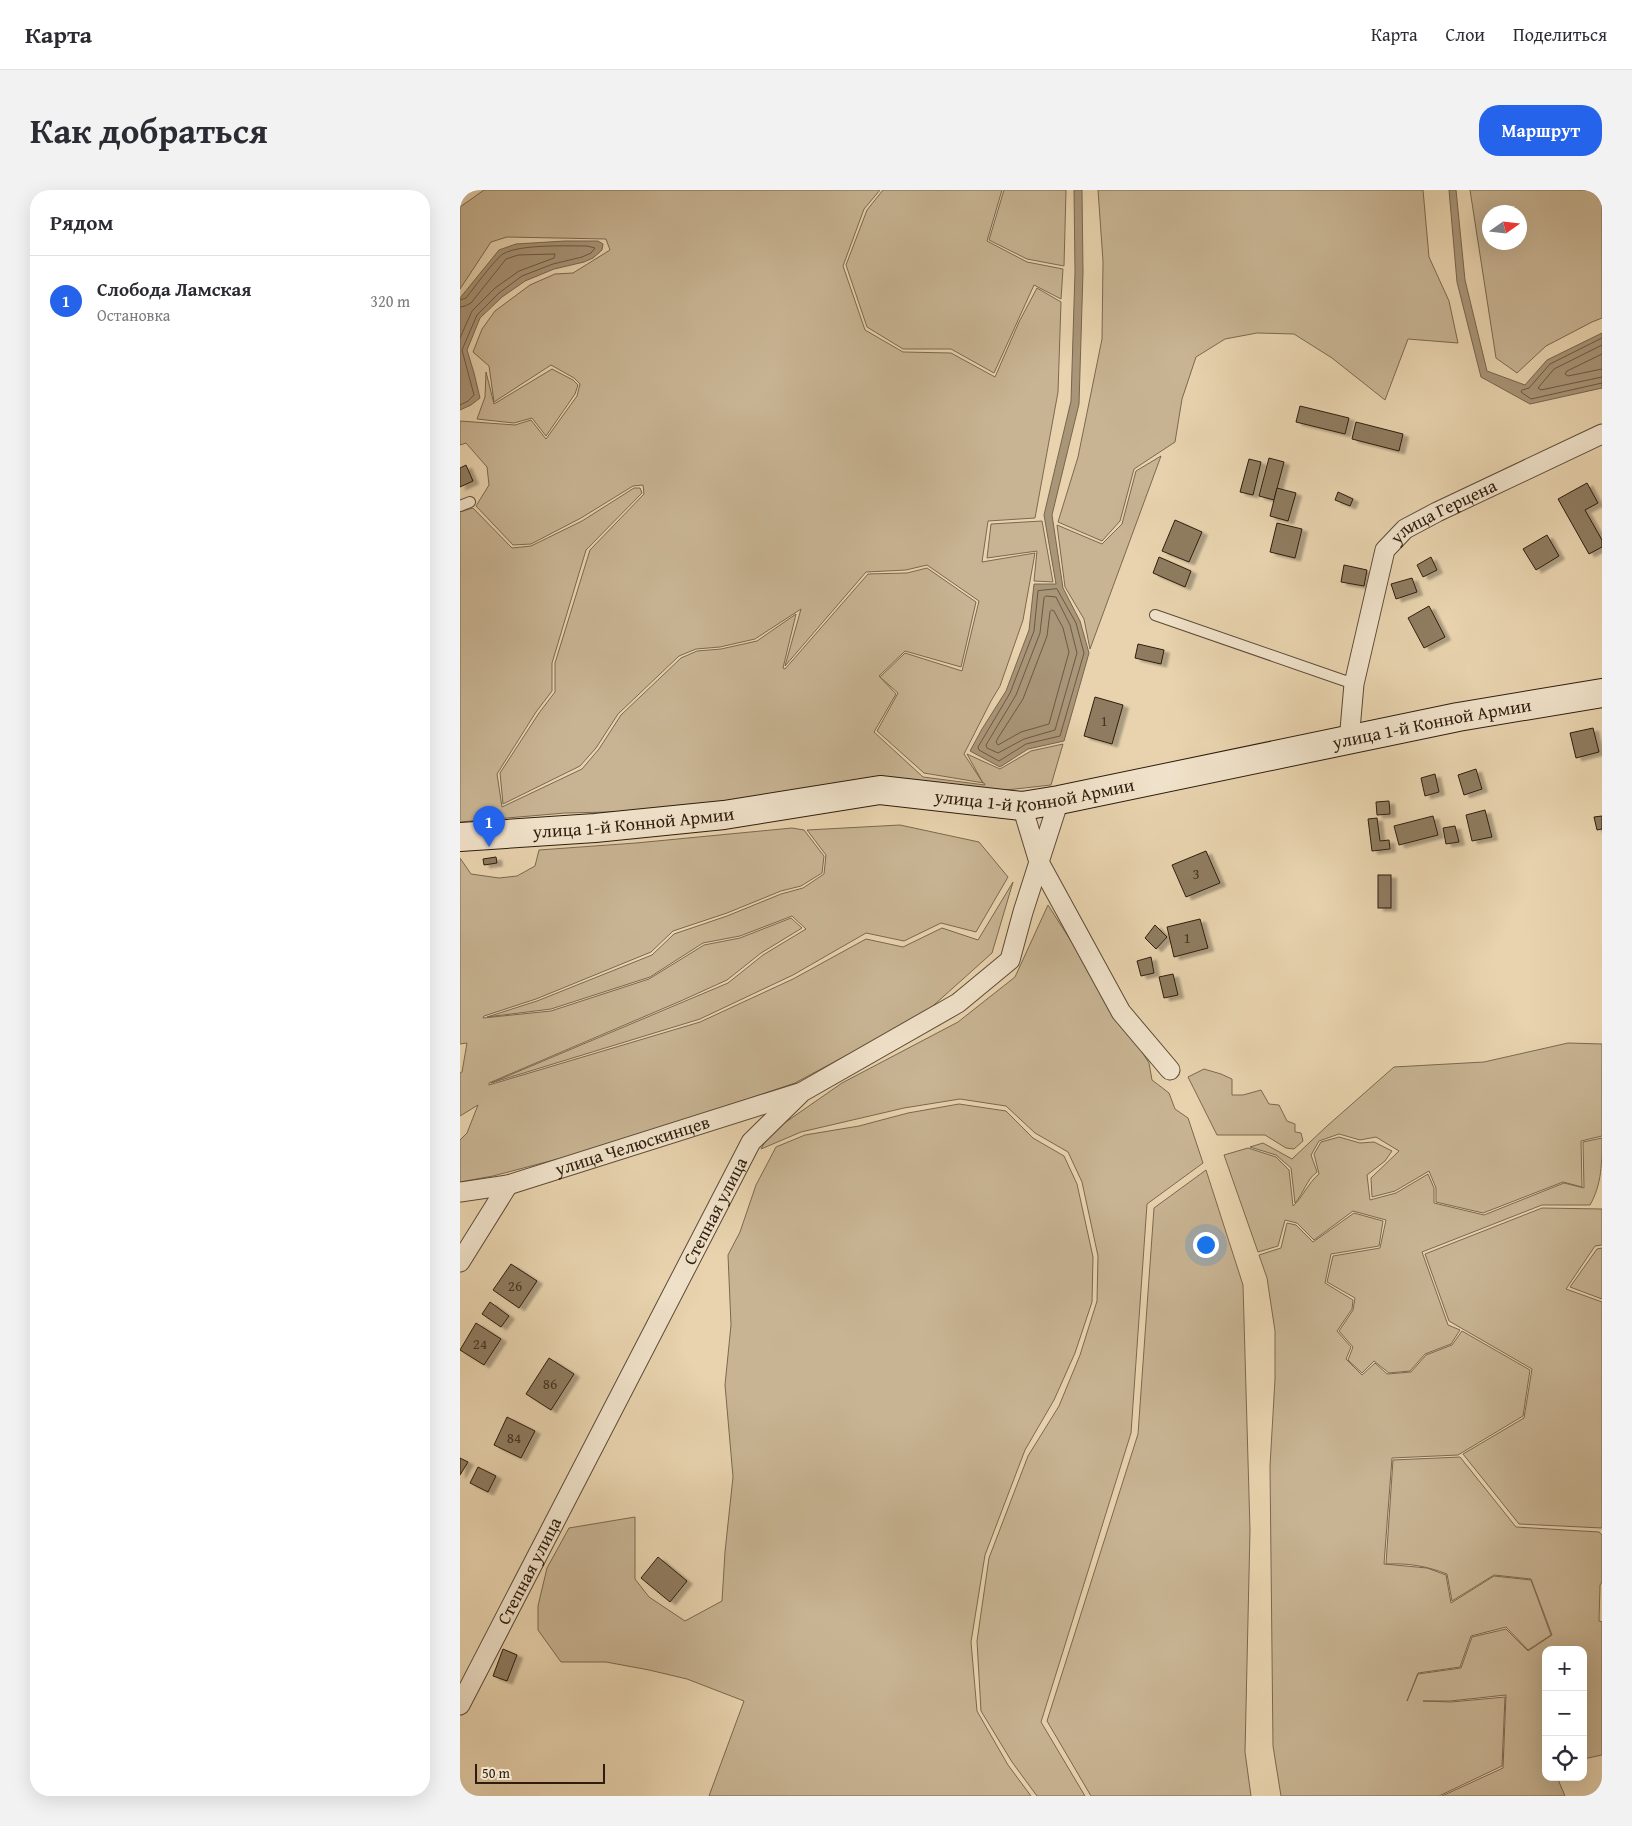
<!DOCTYPE html>
<html lang="ru">
<head>
<meta charset="utf-8">
<style>
	:root { --surface:#fff; --page:#f2f2f3; --text:#2b2b33; --muted:#7c7c81; --line:#e1e1e2; --accent:#2563eb }
	body { margin:0; font-family:"Gentium Book Plus",serif; background:var(--page); color:var(--text) }
	.controls { position:absolute; right:15px; bottom:15px; display:grid; overflow:hidden; border-radius:10px; box-shadow:0 5px 20px #0002 }
	.controls button { width:45px; height:45px; display:grid; place-items:center; padding:0; border:0; border-bottom:1px solid var(--line); background:var(--surface); color:var(--text); font:25px sans-serif }
	.compass { position:absolute; left:1022px; top:15px; width:45px; height:45px; border-radius:50%; background:var(--surface); box-shadow:0 5px 20px #0002; rotate:76deg }
	.scale { position:absolute; left:15px; bottom:12px; width:130px; box-sizing:border-box; padding-left:5px; border:2px solid #2e1d0e; border-top:0; font-size:14px; line-height:18px; white-space:nowrap; color:#2e1d0e; -webkit-text-stroke:4px #f0e2ca; paint-order:stroke }
	.you { position:absolute; left:745px; top:1054px; width:18px; height:18px; margin:-12px; border:4px solid #fff; border-radius:50%; background:#1a73e8; box-shadow:0 0 0 8px #1a73e833 }
	.badge { display:grid; place-items:center; width:32px; height:32px; border-radius:50%; background:var(--accent); color:#fff; font-size:16px; font-weight:700 }
	.pin { position:absolute; translate:-50% -41px; filter:drop-shadow(0 1px 2px #0008) }
	.pin::after { content:''; position:absolute; top:26px; width:18px; height:15px; background:inherit; clip-path:polygon(0 0,100% 0,50% 100%) }
	.list { margin:0; padding:0; list-style:none }
	h2 { display:flex; justify-content:space-between; align-items:center; height:65px; margin:0; padding:0 20px; font-size:21px }
	h2 small { font-size:16px; font-weight:400; color:var(--muted) }
	.list li { display:grid; grid-template-columns:32px 1fr auto; gap:15px; align-items:center; box-sizing:border-box; height:90px; padding:0 20px; border-top:1px solid var(--line) }
	.list b { display:block; font-size:19px; white-space:nowrap }
	.list p { margin:0; font-size:16px; white-space:nowrap; color:var(--muted) }
	.list em { font-size:16px; font-style:normal; color:var(--muted) }
	.icon { flex:none; width:28px; height:28px; fill:none; stroke:currentColor; stroke-width:2; stroke-linecap:round; stroke-linejoin:round }
	.map { position:relative; flex:none; width:1142px; height:1606px; overflow:hidden; border-radius:20px }
	header { display:flex; align-items:center; gap:30px; box-sizing:border-box; height:70px; padding:0 25px; background:var(--surface); border-bottom:1px solid var(--line) }
	header strong { font-size:24px }
	nav { display:flex; gap:28px; margin-inline-start:auto; font-size:18px }
	.intro { display:flex; align-items:center; justify-content:space-between; box-sizing:border-box; height:120px; padding:0 30px }
	h1 { margin:0; font-size:35px }
	.button { padding:12px 22px; border-radius:20px; background:var(--accent); color:#fff; font-size:18px; font-weight:700 }
	main { display:flex; gap:30px; padding:0 30px }
	aside { flex:1; background:var(--surface); border-radius:20px; box-shadow:0 5px 20px #0002 }
	.map>svg:first-child { display:block }
	.green { fill:#c8b493; stroke:#7b6850; fill-rule:evenodd }
	.water { fill:#a99578; stroke:#78654e }
	.lines { fill:none; stroke-linecap:round; stroke-linejoin:round }
	.shore { stroke:#6c5943; stroke-width:1 }
	.building { fill:#8f7c61; stroke:#2e1d0e; filter:url(#shadow) }
	.service-casing { stroke:#5c4a36; stroke-width:12 }
	.minor-casing { stroke:#5c4a36; stroke-width:21 }
	.secondary-casing { stroke:#2e1d0e; stroke-width:30 }
	.service { stroke:#f0e2ca; stroke-width:10 }
	.minor { stroke:#f0e2ca; stroke-width:19 }
	.secondary { stroke:#f0e2ca; stroke-width:28 }
	.labels { text-anchor:middle; stroke-width:5; stroke-linejoin:round; paint-order:stroke }
	.number-label { font-size:15px; fill:#463523 }
	.street-label { font-size:18px; fill:#2e1d0e; stroke:#f0e2ca }
</style>
</head>
<body>
<header>
<strong>Карта</strong>
<nav><a>Карта</a><a>Слои</a><a>Поделиться</a></nav>
</header>
<div class="intro"><h1>Как добраться</h1><a class="button">Маршрут</a></div>
<main>
<aside>
<h2>Рядом<small></small></h2>
<ul class="list">
<li><span class="badge">1</span><div><b>Слобода Ламская</b><p>Остановка</p></div><em>320 m</em></li>
</ul>
</aside>
<div class="map">
<svg width="1142" height="1606" viewBox="0 0 1142 1606">
	<defs>
		<filter id="shadow"><feDropShadow dx="5.5" dy="3" stdDeviation="1" flood-color="#0004"/></filter>
	</defs>
	<rect width="100%" height="100%" fill="#e8d3ae"/>
	<filter id="stains"><feTurbulence type="fractalNoise" baseFrequency=".004" numOctaves="4"/><feColorMatrix values="0 0 0 0 .2 0 0 0 0 .09 0 0 0 0 .02 0 0 0 .5 -.17"/></filter>
	<radialGradient id="worn" r=".72"><stop offset=".6" stop-color="#630" stop-opacity="0"/><stop offset="1" stop-color="#630" stop-opacity=".3"/></radialGradient>
	<g class="green">
		<path d="M 24,0 L 420,0 L 404,19 L 383,76 L 405,140 L 443,162 L 491,163 L 535,187 L 559,132 L 577,98 L 601,112 L 598,202 L 575,328 L 528,331 L 522,372 L 575,363 L 563,430 L 540,496 L 531,511 L 504,564 L 523,593 L 507,564 L 540,579 L 571,561 L 603,554 L 591,595 L 537,601 L 288,609 L 194,621 L 105,623 L 0,632 L 0,322 L 13,318 L 52,358 L 71,356 L 122,331 L 174,298 L 180,298 L 182,303 L 126,360 L 92,473 L 92,501 L 76,522 L 37,584 L 42,617 L 122,579 L 139,559 L 161,525 L 221,468 L 237,461 L 261,459 L 297,451 L 336,424 L 323,478 L 325,479 L 408,384 L 447,383 L 467,378 L 516,412 L 501,477 L 445,461 L 419,486 L 436,504 L 414,542 L 463,587 L 525,595 L 524,593 L 464,583 L 417,541 L 438,503 L 420,487 L 445,463 L 502,481 L 519,411 L 467,375 L 446,380 L 406,382 L 325,476 L 341,419 L 295,449 L 260,457 L 236,459 L 219,466 L 158,524 L 136,558 L 120,576 L 43,614 L 40,583 L 79,523 L 95,502 L 95,473 L 130,360 L 184,304 L 183,295 L 173,296 L 121,328 L 71,354 L 53,355 L 16,316 L 29,295 L 27,277 L 6,253 L 0,255 L 0,231 L 55,235 L 71,230 L 86,249 L 117,206 L 120,194 L 114,188 L 91,175 L 34,212 L 29,176 L 13,162 L 22,139 L 35,121 L 70,95 L 95,84 L 113,83 L 150,60 L 146,49 L 47,47 L 31,52 L 0,99 L 0,17 Z"/>
		<path d="M 423,0 L 542,0 L 527,51 L 567,72 L 603,79 L 601,109 L 574,95 L 534,183 L 491,159 L 443,159 L 407,137 L 386,75 L 407,20 Z"/>
		<path d="M 544,0 L 606,0 L 604,76 L 567,69 L 529,50 Z"/>
		<path d="M 638,0 L 963,0 L 969,67 L 989,111 L 998,153 L 948,149 L 925,210 L 872,168 L 834,144 L 797,143 L 765,149 L 736,167 L 722,209 L 715,252 L 674,279 L 660,331 L 642,351 L 598,332 L 618,267 L 642,149 L 643,71 Z"/>
		<path d="M 1010,0 L 1142,0 L 1142,128 L 1132,132 L 1086,156 L 1057,183 L 1036,168 ZM 1030,22 L 1060,22 L 1060,52 L 1030,52 Z"/>
		<path d="M 92,179 L 113,190 L 118,195 L 115,204 L 86,246 L 72,228 L 54,233 L 17,229 L 25,207 L 26,182 L 34,214 Z"/>
		<path d="M 701,266 L 630,459 L 624,429 L 605,397 L 597,335 L 642,354 L 662,334 L 676,281 Z"/>
		<path d="M 582,331 L 593,392 L 574,391 L 577,361 L 527,368 L 531,334 Z"/>
		<path d="M 440,635 L 519,652 L 548,687 L 516,742 L 481,733 L 444,751 L 406,743 L 333,785 L 240,829 L 31,893 L 268,793 L 303,765 L 346,739 L 332,726 L 280,746 L 243,753 L 190,787 L 91,819 L 27,827 L 77,811 L 192,765 L 214,744 L 267,726 L 321,704 L 343,698 L 364,684 L 366,665 L 347,640 Z"/>
		<path d="M 332,638 L 344,640 L 364,666 L 362,683 L 341,696 L 321,701 L 267,723 L 213,741 L 191,762 L 76,809 L 24,826 L 23,828 L 91,821 L 189,789 L 244,755 L 280,748 L 331,728 L 342,738 L 301,763 L 267,790 L 223,810 L 29,893 L 29,895 L 240,832 L 333,789 L 406,749 L 443,757 L 482,738 L 518,750 L 553,692 L 532,763 L 465,823 L 335,893 L 147,956 L 33,986 L 0,992 L 0,950 L 7,943 L 18,915 L 0,926 L 0,883 L 2,882 L 7,853 L 0,854 L 0,668 L 11,684 L 39,688 L 57,686 L 75,676 L 79,660 L 176,653 Z"/>
		<path d="M 588,715 L 689,873 L 692,890 L 709,903 L 715,919 L 728,928 L 743,973 L 687,1014 L 671,1243 L 581,1532 L 625,1606 L 577,1606 L 552,1572 L 521,1521 L 517,1451 L 529,1368 L 568,1266 L 599,1216 L 620,1165 L 637,1111 L 638,1066 L 622,992 L 608,962 L 575,943 L 546,916 L 500,909 L 444,918 L 341,942 L 301,959 L 310,943 L 382,893 L 498,832 L 555,787 Z"/>
		<path d="M 1108,853 L 1142,854 L 1142,946 L 1121,951 L 1122,997 L 1103,992 L 1023,1023 L 976,1012 L 976,998 L 969,981 L 935,1001 L 912,1007 L 911,988 L 939,961 L 916,947 L 900,950 L 879,944 L 859,951 L 851,965 L 857,982 C 846,990 844,1003 835,1013 L 831,978 L 816,965 L 790,957 L 803,953 L 832,969 L 867,936 L 934,877 L 1024,872 Z"/>
		<path d="M 744,879 L 761,884 L 772,889 L 772,905 L 783,905 L 801,900 L 809,914 L 819,915 L 827,931 L 835,934 L 835,942 L 841,943 L 843,951 L 834,959 L 826,958 L 805,945 L 757,945 L 728,887 Z"/>
		<path d="M 499,914 L 546,921 L 573,948 L 604,966 L 617,994 L 633,1067 L 632,1112 L 615,1163 L 594,1210 L 565,1260 L 525,1365 L 511,1452 L 517,1521 L 548,1575 L 571,1606 L 249,1606 L 284,1511 L 227,1489 L 189,1480 L 146,1472 L 101,1472 L 78,1440 L 78,1416 L 87,1378 L 109,1338 L 175,1327 L 175,1389 L 189,1407 L 225,1431 L 262,1411 L 265,1362 L 273,1287 L 265,1195 L 271,1135 L 268,1065 L 280,1042 L 296,995 L 316,957 L 345,945 L 399,936 L 448,923 Z"/>
		<path d="M 879,947 L 900,953 L 914,952 L 932,961 L 925,971 L 907,985 L 910,1010 L 936,1003 L 968,984 L 974,998 L 974,1013 L 1024,1025 L 1104,993 L 1124,998 L 1123,952 L 1142,948 C 1142,972 1142,994 1130,1015 L 1082,1015 L 962,1062 L 988,1135 L 1000,1140 L 991,1154 L 965,1164 L 950,1181 L 929,1183 L 914,1171 L 902,1183 L 888,1170 L 893,1157 L 879,1141 L 893,1120 L 895,1108 L 867,1092 L 873,1066 L 920,1058 L 926,1030 L 893,1021 L 854,1050 L 837,1033 L 825,1030 L 818,1056 L 798,1062 L 764,965 L 788,958 L 816,967 L 829,980 L 833,1016 C 843,1007 848,993 859,984 L 854,964 L 861,952 Z"/>
		<path d="M 746,980 L 783,1095 L 790,1340 L 785,1562 L 791,1606 L 631,1606 L 587,1531 L 678,1244 L 694,1018 Z"/>
		<path d="M 1082,1018 L 1142,1019 L 1142,1055 L 1135,1056 L 1106,1099 L 1142,1112 L 1142,1338 L 1059,1334 L 1003,1264 L 1064,1228 L 1072,1179 L 989,1131 L 965,1064 Z"/>
		<path d="M 894,1023 L 923,1031 L 919,1056 L 871,1064 L 865,1093 L 893,1110 L 892,1119 L 877,1141 L 891,1157 L 886,1169 L 902,1185 L 915,1173 L 927,1184 L 951,1182 L 966,1165 L 992,1155 L 1002,1141 L 1070,1180 L 1063,1226 L 998,1265 L 932,1268 L 924,1374 L 967,1378 L 986,1385 L 991,1413 L 1034,1386 L 1071,1390 L 1091,1445 L 1068,1460 L 1046,1437 L 1011,1446 L 1000,1477 L 958,1483 L 947,1511 L 958,1484 L 1001,1478 L 1012,1447 L 1046,1439 L 1068,1461 L 1092,1445 L 1071,1389 L 1034,1385 L 992,1411 L 987,1384 C 966,1376 949,1373 926,1374 L 933,1270 L 1000,1267 L 1056,1337 L 1139,1342 L 1142,1345 L 1142,1392 L 1140,1395 L 1139,1431 L 1142,1432 L 1142,1565 L 1123,1569 L 1123,1460 L 1086,1460 L 1086,1587 L 1097,1587 L 1105,1606 L 982,1606 L 1043,1578 L 1046,1505 L 990,1511 L 963,1511 L 991,1512 L 1045,1507 L 1042,1576 L 979,1606 L 821,1606 L 813,1556 L 810,1276 L 815,1189 L 815,1141 L 807,1088 L 799,1065 L 821,1058 L 827,1033 L 836,1035 L 853,1052 Z"/>
		<path d="M 1142,1058 L 1142,1109 L 1110,1097 L 1137,1059 Z"/>
	</g>
	<g class="water">
		<path d="M 614,0 L 622,0 L 623,82 L 619,214 L 592,325 L 603,398 L 620,431 L 629,463 L 604,551 L 568,559 L 540,577 L 510,561 L 522,539 L 546,501 L 569,440 L 574,394 L 596,394 L 584,325 L 611,211 L 615,82 Z"/>
		<path d="M 989,0 L 996,0 L 1005,90 L 1027,181 L 1065,195 L 1087,170 L 1142,143 L 1142,198 L 1070,214 L 1021,187 L 997,92 Z"/>
		<path d="M 105,51 L 138,51 L 143,54 L 142,60 L 133,68 L 124,72 L 94,79 L 65,91 L 42,107 L 20,128 L 7,160 L 14,183 L 20,208 L 11,215 L 0,220 L 0,108 L 39,60 L 56,54 Z"/>
	</g>
	<g class="lines">
		<g class="shore">
			<path d="M 0,110 L 6,108 C 13,99 35,69 43,64 C 59,54 108,56 127,56 L 135,58 L 131,63 L 122,67 L 93,74 L 62,86 L 39,103 L 17,125 L 2,160 L 14,205 L 8,211 L 0,215"/>
			<path d="M 0,117 L 5,116 L 11,113 L 46,69 L 58,65 L 95,64 L 94,68 L 59,81 L 35,98 L 12,121 L 0,148"/>
			<path d="M 1142,148 L 1090,174 L 1069,198 L 1062,200 L 1061,202 L 1071,209 L 1142,193"/>
			<path d="M 1142,155 L 1094,179 L 1078,198 L 1081,200 L 1142,187"/>
			<path d="M 1142,164 L 1107,181 L 1105,184 L 1108,186 L 1142,179"/>
			<path d="M 597,399 L 616,433 L 624,463 L 600,546 L 566,554 L 539,571 L 519,560 L 518,557 L 550,503 L 574,441 L 578,401 Z"/>
			<path d="M 586,406 L 596,407 L 610,435 L 617,463 L 595,540 L 564,549 L 538,563 L 527,558 L 526,555 L 556,505 L 580,443 L 584,408 Z"/>
			<path d="M 592,420 L 594,421 L 603,438 L 609,462 L 589,534 L 561,542 L 538,555 L 536,552 L 538,548 L 563,509 L 587,446 L 590,422 Z"/>
		</g>
	</g>
	<g class="building">
		<path d="M 840,216 L 889,228 L 885,244 L 836,232 Z"/>
		<path d="M 896,232 L 943,244 L 939,261 L 892,249 Z"/>
		<path d="M 809,268 L 824,272 L 814,310 L 799,306 Z"/>
		<path d="M 789,269 L 801,272 L 793,305 L 780,302 Z"/>
		<path d="M 6,275 L 13,291 L 0,297 L 0,278 Z"/>
		<path d="M 1127,293 L 1138,313 L 1125,320 L 1142,350 L 1142,357 L 1129,364 L 1098,309 Z"/>
		<path d="M 817,298 L 836,303 L 828,331 L 810,326 Z"/>
		<path d="M 878,302 L 893,309 L 890,316 L 875,310 Z"/>
		<path d="M 715,330 L 742,342 L 729,372 L 702,361 Z"/>
		<path d="M 817,333 L 842,339 L 835,368 L 810,362 Z"/>
		<path d="M 1087,345 L 1099,366 L 1076,380 L 1063,359 Z"/>
		<path d="M 699,367 L 731,381 L 725,397 L 693,383 Z"/>
		<path d="M 971,367 L 977,380 L 963,387 L 957,375 Z"/>
		<path d="M 884,375 L 907,380 L 904,396 L 881,392 Z"/>
		<path d="M 952,388 L 957,402 L 936,409 L 931,394 Z"/>
		<path d="M 969,416 L 985,447 L 964,458 L 948,428 Z"/>
		<path d="M 678,454 L 704,460 L 701,474 L 675,468 Z"/>
		<path d="M 635,507 L 663,515 L 652,554 L 624,546 Z"/>
		<path d="M 1133,538 L 1139,562 L 1116,568 L 1110,543 Z"/>
		<path d="M 1016,579 L 1022,599 L 1004,605 L 998,585 Z"/>
		<path d="M 975,584 L 979,602 L 965,606 L 961,588 Z"/>
		<path d="M 929,611 L 930,624 L 917,625 L 916,612 Z"/>
		<path d="M 1025,620 L 1032,647 L 1012,651 L 1006,625 Z"/>
		<path d="M 973,626 L 978,645 L 939,655 L 934,636 Z"/>
		<path d="M 1142,626 L 1142,639 L 1137,640 L 1134,627 Z"/>
		<path d="M 917,628 L 920,651 L 929,650 L 930,659 L 912,661 L 908,629 Z"/>
		<path d="M 995,636 L 999,652 L 986,654 L 983,638 Z"/>
		<path d="M 746,661 L 760,693 L 726,707 L 712,675 Z"/>
		<path d="M 36,667 L 37,673 L 24,675 L 23,669 Z"/>
		<rect x="918" y="685" width="13" height="33"/>
		<path d="M 740,729 L 748,758 L 714,767 L 707,737 Z"/>
		<path d="M 695,735 L 707,747 L 696,759 L 685,748 Z"/>
		<path d="M 691,767 L 694,783 L 681,786 L 677,771 Z"/>
		<path d="M 713,784 L 718,805 L 704,808 L 699,787 Z"/>
		<path d="M 51,1074 L 77,1091 L 59,1118 L 33,1100 Z"/>
		<path d="M 30,1112 L 49,1126 L 41,1137 L 22,1124 Z"/>
		<path d="M 16,1133 L 41,1149 L 24,1175 L 0,1160 Z"/>
		<path d="M 89,1168 L 114,1184 L 91,1220 L 66,1204 Z"/>
		<path d="M 47,1227 L 75,1241 L 61,1268 L 34,1255 Z"/>
		<path d="M 0,1268 L 8,1272 L 0,1285 Z"/>
		<path d="M 18,1277 L 36,1286 L 28,1302 L 10,1293 Z"/>
		<path d="M 198,1367 L 227,1391 L 210,1412 L 181,1388 Z"/>
		<path d="M 43,1459 L 57,1465 L 47,1491 L 33,1486 Z"/>
	</g>
	<g class="lines">
		<g class="service-casing">
			<g id="service">
				<path d="M 0,316 L 10,312"/>
				<path d="M 695,425 L 894,494"/>
			</g>
		</g>
		<g class="minor-casing">
			<g id="minor">
				<path id="s1" d="M 889,551 L 894,494 L 925,360 L 945,339 L 977,322 L 1142,244"/>
				<path d="M 599,610 L 579,672 L 661,822 L 710,880"/>
				<path id="s2" d="M 0,1002 L 48,995 L 339,903"/>
				<path d="M 0,1072 L 48,995"/>
				<path id="s3" d="M 0,1515 L 291,952 L 342,902 L 498,813 L 550,770 L 563,722 L 579,672 L 562,616"/>
			</g>
		</g>
		<g class="secondary-casing">
			<g id="secondary">
				<path id="s4" d="M 0,647 L 135,638 L 264,625 L 420,600 L 562,616 L 599,610 L 998,527 L 1142,503"/>
			</g>
		</g>
		<use href="#service" class="service"/>
		<use href="#minor" class="minor"/>
		<use href="#secondary" class="secondary"/>
	</g>
	<g class="labels">
		<g class="number-label">
			<text x="644" y="536">1</text>
			<text x="736" y="689">3</text>
			<text x="727" y="753">1</text>
			<text x="55" y="1101">26</text>
			<text x="20" y="1159">24</text>
			<text x="90" y="1199">86</text>
			<text x="54" y="1253">84</text>
		</g>
		<g class="street-label">
			<text dy="6" stroke="none"><textPath href="#s1" startOffset="266">улица Герцена</textPath></text>
			<text dy="6" stroke="none"><textPath href="#s4" startOffset="984">улица 1-й Конной Армии</textPath></text>
			<text dy="6" stroke="none"><textPath href="#s4" startOffset="579">улица 1-й Конной Армии</textPath></text>
			<text dy="6" stroke="none"><textPath href="#s4" startOffset="174">улица 1-й Конной Армии</textPath></text>
			<text dy="6" stroke="none"><textPath href="#s2" startOffset="179">улица Челюскинцев</textPath></text>
			<text dy="6" stroke="none"><textPath href="#s3" startOffset="556">Степная улица</textPath></text>
			<text dy="6" stroke="none"><textPath href="#s3" startOffset="151">Степная улица</textPath></text>
		</g>
	</g>
	<rect width="100%" height="100%" filter="url(#stains)"/>
	<rect width="100%" height="100%" fill="url(#worn)"/>
</svg>
<div class="controls">
<button>+</button>
<button>−</button>
<button><svg class="icon" aria-label="locate" viewBox="0 0 24 24"><circle cx="12" cy="12" r="6"/><path d="M12 2v4M12 18v4M2 12h4M18 12h4"/></svg></button>
</div>
<svg class="compass" viewBox="-18 -18 36 36"><path d="M0-13l5 13h-10z" fill="#e53935"/><path d="M0 13l5-13h-10z" fill="#7c7c81"/></svg>
<div class="scale">50 m</div>
<div class="you"></div>
<div class="pin badge" style="left:29px;top:657px">1</div>
</div>
</main>
</body>
</html>
